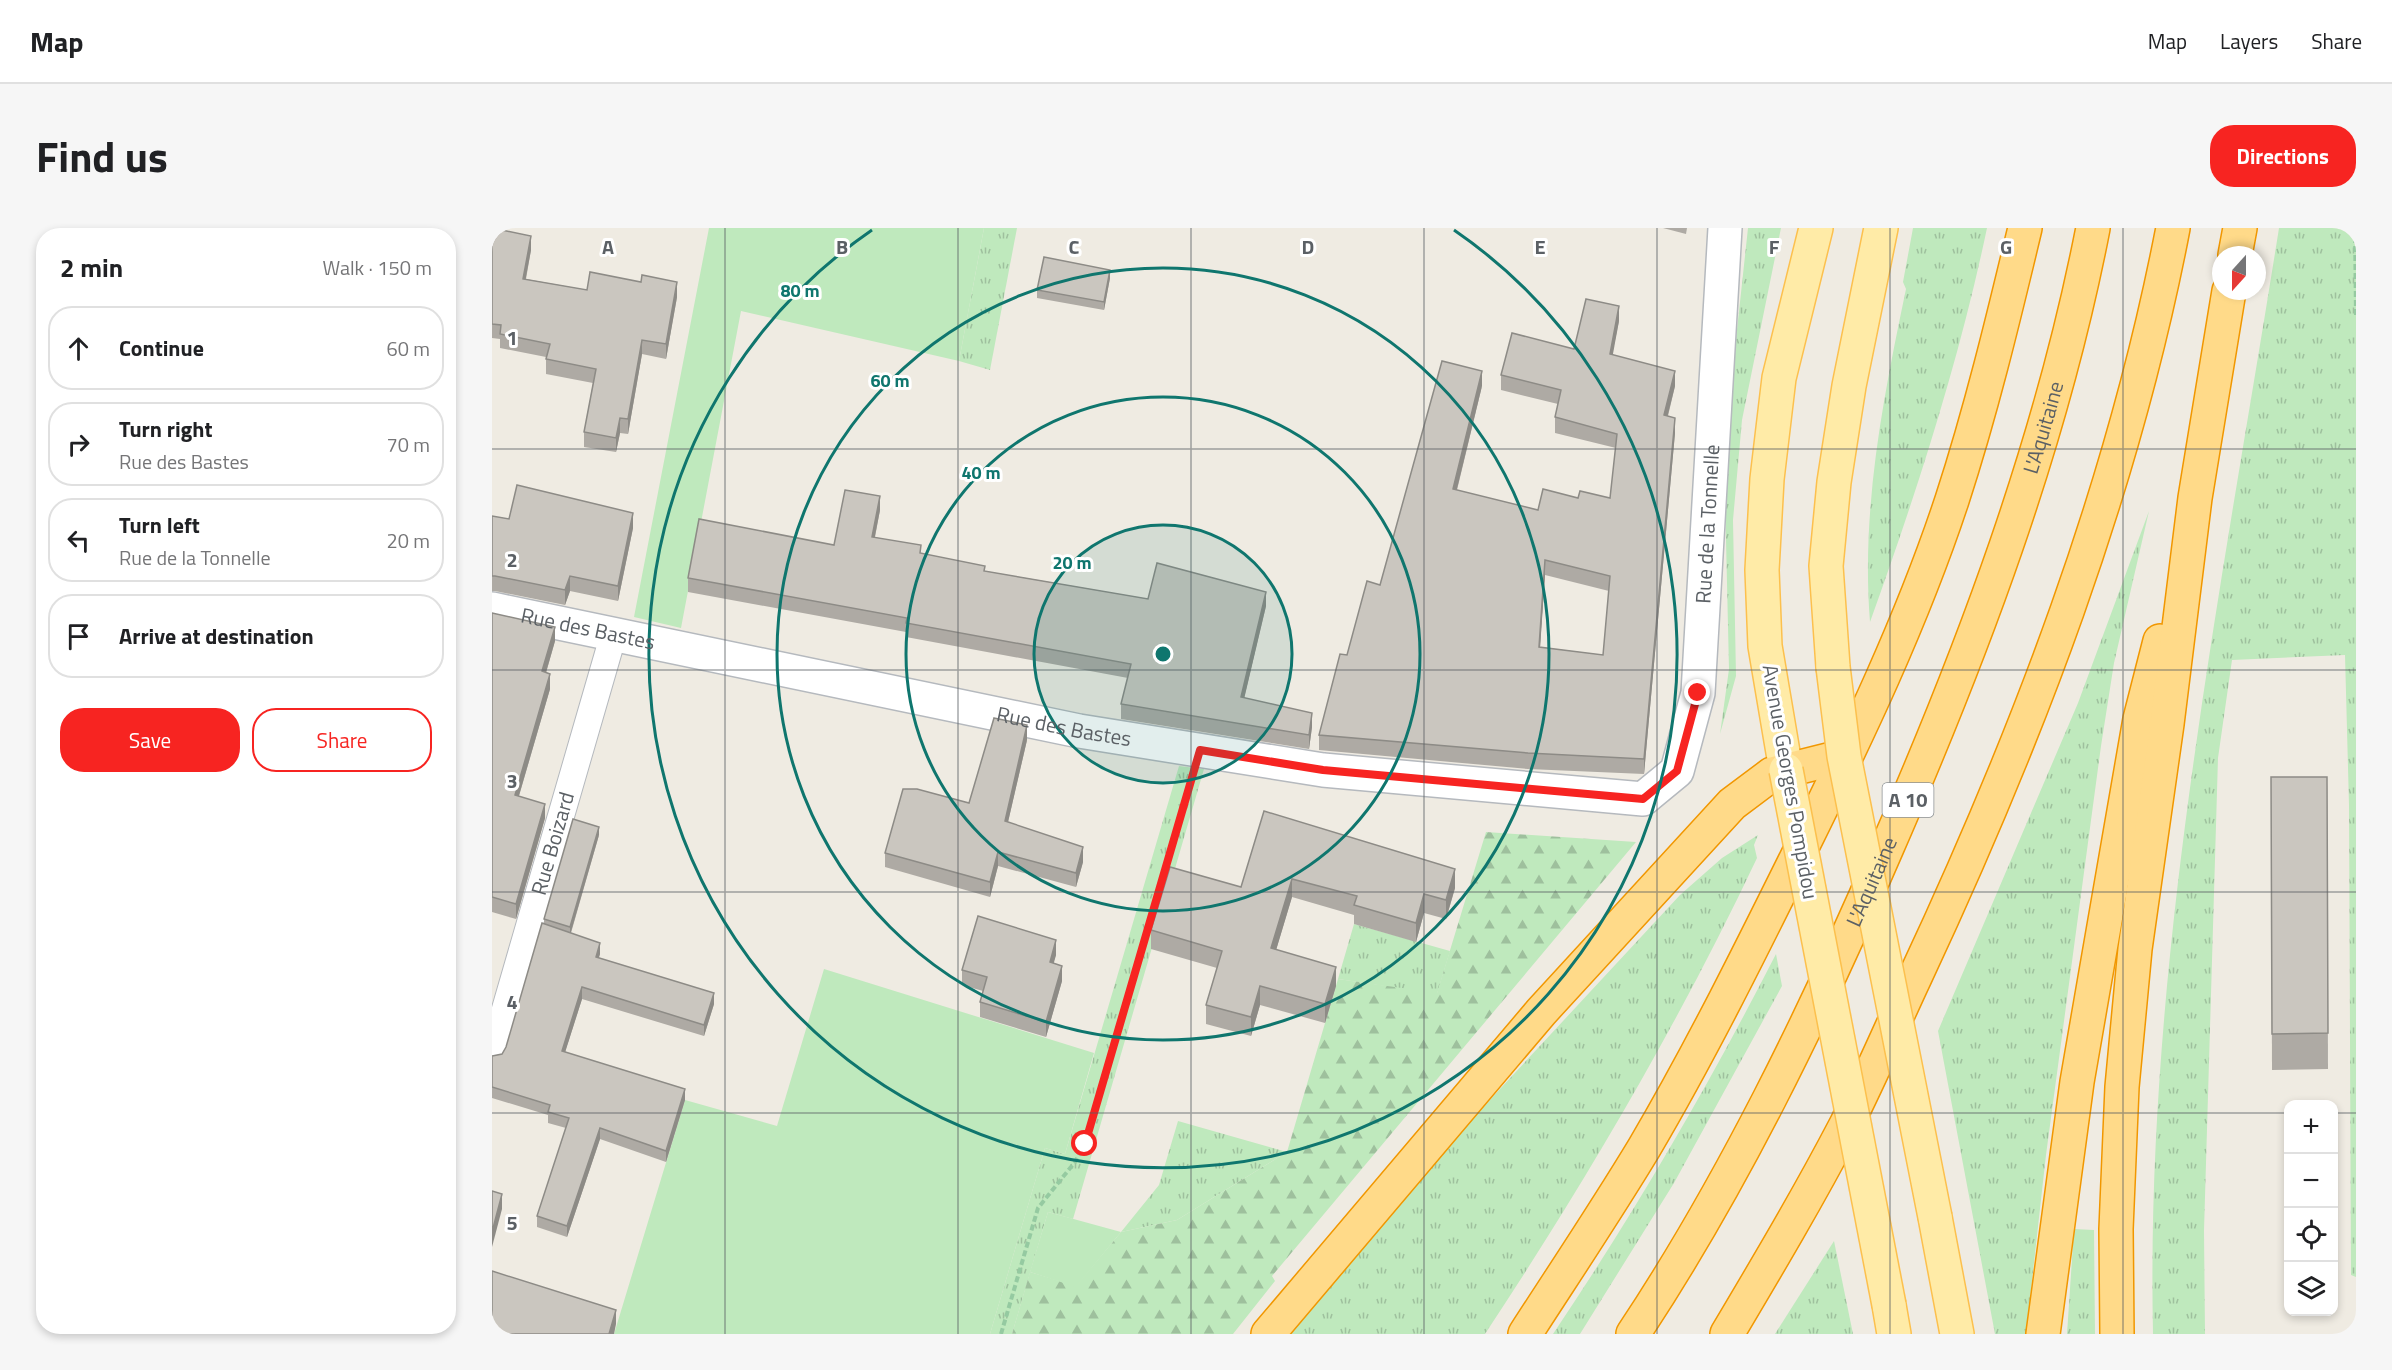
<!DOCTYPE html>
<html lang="en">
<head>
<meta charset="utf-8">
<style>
	:root { --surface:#fff; --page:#f6f6f6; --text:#202124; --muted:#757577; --line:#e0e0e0; --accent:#f72421 }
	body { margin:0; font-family:"Titillium Web",sans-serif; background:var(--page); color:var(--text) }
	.controls { position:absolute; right:18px; bottom:18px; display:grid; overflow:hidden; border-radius:12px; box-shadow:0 3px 9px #0003 }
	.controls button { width:54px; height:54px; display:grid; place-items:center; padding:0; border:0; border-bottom:2px solid var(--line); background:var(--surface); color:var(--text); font:30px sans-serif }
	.compass { position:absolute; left:1720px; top:18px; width:54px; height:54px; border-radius:50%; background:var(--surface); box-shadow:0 3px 9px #0003; rotate:201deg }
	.stop { position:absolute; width:18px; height:18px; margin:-14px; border:4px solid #f72421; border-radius:50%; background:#fff }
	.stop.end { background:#f72421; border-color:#fff; box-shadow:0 2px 6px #0008 }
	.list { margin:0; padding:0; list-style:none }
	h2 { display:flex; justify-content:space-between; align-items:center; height:78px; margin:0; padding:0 24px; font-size:26px }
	h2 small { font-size:20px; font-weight:400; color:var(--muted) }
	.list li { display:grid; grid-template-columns:39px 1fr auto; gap:18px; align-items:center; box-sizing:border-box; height:84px; margin:0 12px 12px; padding:0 12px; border:2px solid var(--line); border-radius:24px }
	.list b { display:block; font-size:22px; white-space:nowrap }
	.list p { margin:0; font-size:20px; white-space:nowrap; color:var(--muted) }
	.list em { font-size:20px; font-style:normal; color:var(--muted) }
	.actions { display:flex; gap:12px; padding:18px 24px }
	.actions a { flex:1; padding:14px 0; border:2px solid var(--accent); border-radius:24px; text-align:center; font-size:21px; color:var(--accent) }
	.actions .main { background:var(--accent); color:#fff }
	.icon { flex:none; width:33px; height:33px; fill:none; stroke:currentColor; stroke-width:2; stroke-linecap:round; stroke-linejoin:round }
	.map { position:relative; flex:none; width:1864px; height:1106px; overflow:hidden; border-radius:24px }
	header { display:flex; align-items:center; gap:36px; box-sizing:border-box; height:84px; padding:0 30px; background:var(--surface); border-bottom:2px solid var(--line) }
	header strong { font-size:28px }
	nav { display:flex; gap:33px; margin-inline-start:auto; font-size:21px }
	.intro { display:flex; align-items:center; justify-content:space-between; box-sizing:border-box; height:144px; padding:0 36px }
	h1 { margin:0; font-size:42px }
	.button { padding:15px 27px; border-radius:24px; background:var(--accent); color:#fff; font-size:21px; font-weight:700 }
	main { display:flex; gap:36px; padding:0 36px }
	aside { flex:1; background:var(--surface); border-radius:24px; box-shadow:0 3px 9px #0003 }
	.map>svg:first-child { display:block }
	.grass { fill:url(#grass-tufts) }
	.forest { fill:url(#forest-firs) }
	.garden { fill:#bfe9bd }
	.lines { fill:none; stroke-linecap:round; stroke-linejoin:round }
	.lane-casing { stroke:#b5b9be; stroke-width:28 }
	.street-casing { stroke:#b5b9be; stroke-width:36 }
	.primary-casing { stroke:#fcc04e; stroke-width:36 }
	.highway-casing { stroke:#f19700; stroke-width:36 }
	.path { stroke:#95caa1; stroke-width:4; stroke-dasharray:6 3; stroke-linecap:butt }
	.lane { stroke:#fff; stroke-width:26 }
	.street { stroke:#fff; stroke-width:33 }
	.primary { stroke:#ffeba7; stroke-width:33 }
	.highway { stroke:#ffda89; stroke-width:33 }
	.primary-bridge-casing { stroke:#fcc04e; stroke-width:36; stroke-linecap:butt }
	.primary-bridge { stroke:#ffeba7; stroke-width:33 }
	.wall { fill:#aeaaa4; fill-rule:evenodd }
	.shaded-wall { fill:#8d8b86 }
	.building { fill:#cac6bf; stroke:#8d8b86; stroke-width:1.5; fill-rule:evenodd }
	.route { stroke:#f72421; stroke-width:8 }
	.grid { fill:none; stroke:#5b6065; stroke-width:1.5; stroke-opacity:0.55 }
	.ring { fill:none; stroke:#0f766e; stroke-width:3 }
	.labels { text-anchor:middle; stroke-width:6; stroke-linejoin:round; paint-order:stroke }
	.shield { fill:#fff; stroke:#8c9093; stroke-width:1.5 }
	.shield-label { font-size:20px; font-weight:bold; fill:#5b6065 }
	.street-label { font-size:21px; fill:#5b6065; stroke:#fff }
	.grid-label { font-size:20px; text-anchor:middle; font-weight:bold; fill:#5b6065; stroke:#fff; stroke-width:6; stroke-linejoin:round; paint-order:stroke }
	.centre { fill:#0f766e; stroke:#fff; stroke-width:3 }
	.ring-label { font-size:18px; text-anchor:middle; font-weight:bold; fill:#0f766e; stroke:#fff; stroke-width:6; stroke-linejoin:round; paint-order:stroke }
</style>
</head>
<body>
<header>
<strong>Map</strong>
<nav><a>Map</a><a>Layers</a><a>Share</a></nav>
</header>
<div class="intro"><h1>Find us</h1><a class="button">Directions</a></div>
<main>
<aside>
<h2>2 min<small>Walk · 150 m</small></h2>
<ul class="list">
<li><svg class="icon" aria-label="ahead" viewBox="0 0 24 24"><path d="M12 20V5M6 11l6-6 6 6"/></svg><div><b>Continue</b></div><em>60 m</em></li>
<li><svg class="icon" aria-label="right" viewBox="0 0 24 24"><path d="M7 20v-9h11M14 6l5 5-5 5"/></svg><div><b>Turn right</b><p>Rue des Bastes</p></div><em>70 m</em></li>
<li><svg class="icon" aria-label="left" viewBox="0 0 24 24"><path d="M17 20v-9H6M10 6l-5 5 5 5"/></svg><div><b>Turn left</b><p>Rue de la Tonnelle</p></div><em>20 m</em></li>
<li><svg class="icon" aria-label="arrive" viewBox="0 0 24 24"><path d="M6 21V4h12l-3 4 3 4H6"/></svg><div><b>Arrive at destination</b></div></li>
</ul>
<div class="actions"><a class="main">Save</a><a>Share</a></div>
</aside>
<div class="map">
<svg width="1864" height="1106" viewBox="0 0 1864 1106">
	<defs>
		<pattern id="grass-tufts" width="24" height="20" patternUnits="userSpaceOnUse" patternTransform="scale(1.5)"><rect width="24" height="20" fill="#bfe9bd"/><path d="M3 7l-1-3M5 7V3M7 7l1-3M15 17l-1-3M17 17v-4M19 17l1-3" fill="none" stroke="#9ec09d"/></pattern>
		<pattern id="forest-firs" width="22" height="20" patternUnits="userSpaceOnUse" patternTransform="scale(1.5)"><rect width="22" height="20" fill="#bfe9bd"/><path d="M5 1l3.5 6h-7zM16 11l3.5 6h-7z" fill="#9ec09d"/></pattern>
	</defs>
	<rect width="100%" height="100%" fill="#efebe2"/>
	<g class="grass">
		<path d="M 492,0 L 525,0 L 498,142 L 467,133 Z"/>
		<path d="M 1256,0 L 1289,0 L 1250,192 L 1241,292 L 1244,448 L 1228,506 L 1237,441 L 1233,269 L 1241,139 Z"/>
		<path d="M 1421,0 L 1495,0 C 1467,134 1424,266 1378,394 C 1369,281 1391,171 1414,61 L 1411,54 Z"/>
		<path d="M 1787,0 L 1864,0 L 1864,1049 L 1859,1047 L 1857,577 L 1853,427 L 1740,432 L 1726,530 L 1712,1003 L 1713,1106 L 1661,1106 C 1653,734 1729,366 1787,0 Z"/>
		<path d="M 1657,283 L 1622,435 L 1609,518 L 1554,927 L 1534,1106 L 1503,1106 L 1446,803 L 1586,475 Z"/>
		<path d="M 687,538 L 712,541 L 581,991 L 556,984 L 520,1106 L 498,1106 L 553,920 L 573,926 Z"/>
		<path d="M 1266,607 L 1262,617 L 1265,630 C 1187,795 1094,953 993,1106 L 792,1106 L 955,918 L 1188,667 L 1230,630 Z"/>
		<path d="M 862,696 L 958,723 L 945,766 L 846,751 Z"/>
		<path d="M 1284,726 L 1290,758 L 1182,955 L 1088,1106 L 1061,1106 C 1143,984 1217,857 1284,726 Z"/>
		<path d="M 686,893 L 795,924 L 685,992 L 629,1004 L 667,957 Z"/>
		<path d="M 1582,1001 L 1602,1002 L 1603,1106 L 1575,1106 Z"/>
		<path d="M 1342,1013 L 1361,1106 L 1283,1106 Z"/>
	</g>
	<path class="forest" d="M 994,604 L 1144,614 L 780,1048 L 783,1053 L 741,1106 L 520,1106 L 538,1044 L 584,1058 L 629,1004 L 685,992 L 795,924 L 846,751 L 945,765 Z"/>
	<g class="garden">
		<path d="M 217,0 L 492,0 L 467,133 L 249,83 L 189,400 L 142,389 Z"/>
		<path d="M 332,741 L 602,825 L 573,926 L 553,920 L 498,1106 L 122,1106 L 193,872 L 285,898 Z"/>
		<path d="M 556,984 L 629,1004 L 584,1059 L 538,1044 Z"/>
	</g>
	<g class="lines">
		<g class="lane-casing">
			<g id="lane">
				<path id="s1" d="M 0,826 L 122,405"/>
			</g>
		</g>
		<g class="street-casing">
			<g id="street">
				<path id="s2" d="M 0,381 L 587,503 L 831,542 L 1151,571 L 1185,543 L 1206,465 L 1233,0"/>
			</g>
		</g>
		<g class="primary-casing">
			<g id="primary">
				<path d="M 1341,439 L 1334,338 L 1342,254 L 1357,158 L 1389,0"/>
				<path d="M 1294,542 L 1273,418 L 1270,342 L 1275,251 L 1287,150 L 1324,0"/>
				<path d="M 1443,989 L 1465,1106"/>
				<path d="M 1397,1077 L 1402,1106"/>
			</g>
		</g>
		<g class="highway-casing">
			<g id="highway">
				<path d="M 1743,27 L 1748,0"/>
				<path d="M 776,1106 L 1049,784 L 1240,576 L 1280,546 L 1352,528"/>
				<path d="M 1033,1106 C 1073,1044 1114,983 1152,920 C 1209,823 1259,722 1309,621 C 1365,508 1420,393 1460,272 C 1489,183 1511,92 1533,0"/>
				<path id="s3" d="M 1141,1106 C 1240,957 1322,788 1393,624 C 1481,423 1559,216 1601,0"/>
				<path d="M 1235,1106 C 1276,1037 1317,968 1354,897 C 1379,848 1400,798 1423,749 C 1535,510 1631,260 1681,0"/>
				<path d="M 1551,1106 L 1585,854 L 1648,491 L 1668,413"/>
				<path d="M 1625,1106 L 1624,1001 L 1630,859 L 1643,721 L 1675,496 L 1703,270 L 1737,63"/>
			</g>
		</g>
		<g class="path">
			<path d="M 1863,0 L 1864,88"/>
			<path d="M 509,1106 L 546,980 L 583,934 L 593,916 L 697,561"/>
		</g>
		<use href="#lane" class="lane"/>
		<use href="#street" class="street"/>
		<use href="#primary" class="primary"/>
		<use href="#highway" class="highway"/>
		<g class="primary-bridge-casing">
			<g id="primary-bridge">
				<path d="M 1341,439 L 1352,528 L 1443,989"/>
				<path d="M 1294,542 L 1397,1077"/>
			</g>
		</g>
		<use href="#primary-bridge" class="primary-bridge"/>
	</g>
	<g class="wall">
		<path d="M 0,0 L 39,22 L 34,51 L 95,62 L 185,69 L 174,131 L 150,126 L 136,206 L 128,205 L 124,224 L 92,219 L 92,204 L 101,155 L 54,146 L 54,129 L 8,120 L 8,111 L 0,110 Z"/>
		<path d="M 1171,0 L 1195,0 L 1194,6 Z"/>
		<path d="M 618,50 L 612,82 L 545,70 L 545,62 Z"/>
		<path d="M 1127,93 L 1120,127 L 1183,158 L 1176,188 L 1183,205 L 1152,546 L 1036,541 L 827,522 L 827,507 L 855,427 L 888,357 L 990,158 L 965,262 L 1046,282 L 1086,270 L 1118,270 L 1124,220 L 1063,205 L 1063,189 L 1066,176 L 1009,162 L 1009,147 L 1082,121 ZM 1053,347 L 1117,363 L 1111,427 L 1048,419 Z"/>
		<path d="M 388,282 L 383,309 L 429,325 L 493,343 L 656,371 L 774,378 L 752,470 L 820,499 L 817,521 L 629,491 L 629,476 L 636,450 L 414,409 L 414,404 L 196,364 L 196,350 L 342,317 Z"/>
		<path d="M 0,288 L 17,291 L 141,300 L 126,373 L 78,363 L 73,377 L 3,363 L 0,363 Z"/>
		<path d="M 0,385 L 63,413 L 54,445 L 58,461 L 27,568 L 53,590 L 24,691 L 0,684 Z"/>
		<path d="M 535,512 L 516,594 L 591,634 L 584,659 L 506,638 L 498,669 L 393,639 L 393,625 L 477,575 Z"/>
		<path d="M 1779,549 L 1835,549 L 1836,841 L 1780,842 Z"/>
		<path d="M 772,583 L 963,660 L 954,691 L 932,685 L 924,714 L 862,696 L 862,687 L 800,669 L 784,722 L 844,758 L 833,795 L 768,777 L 759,808 L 714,796 L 714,777 L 725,740 L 659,721 L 659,702 L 749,659 Z"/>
		<path d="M 107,607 L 79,705 L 108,726 L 106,730 L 222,776 L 212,808 L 90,771 L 73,824 L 193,872 L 174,934 L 108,911 L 75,1009 L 45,999 L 45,988 L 74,900 L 56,895 L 56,887 L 0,870 L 0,828 L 10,826 L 14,819 L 52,696 L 52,691 Z"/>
		<path d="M 564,727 L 561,735 L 570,753 L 554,809 L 488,789 L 488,774 L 491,763 L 470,757 L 470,742 Z"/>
	</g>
	<g class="shaded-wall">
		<path d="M 39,8 L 39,22 L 31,65 L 31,51 Z"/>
		<path d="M 618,42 L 618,50 L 612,82 L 612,74 Z"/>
		<path d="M 185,54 L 185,69 L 174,131 L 174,116 Z"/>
		<path d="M 1127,78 L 1127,93 L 1118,142 L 1118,126 Z"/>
		<path d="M 150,112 L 150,126 L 136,206 L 136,191 Z"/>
		<path d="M 990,143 L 990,158 L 961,277 L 961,261 Z"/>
		<path d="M 1183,143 L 1183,158 L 1172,202 L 1172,187 Z"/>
		<path d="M 128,190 L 128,205 L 124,224 L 124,210 Z"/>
		<path d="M 1183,190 L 1183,205 L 1152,546 L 1152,531 Z"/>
		<path d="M 388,268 L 388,282 L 380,323 L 380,309 Z"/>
		<path d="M 141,285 L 141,300 L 126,373 L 126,358 Z"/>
		<path d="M 1053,332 L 1053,347 L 1047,435 L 1047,419 Z"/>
		<path d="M 78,348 L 78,363 L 73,377 L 73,362 Z"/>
		<path d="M 774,364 L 774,378 L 749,484 L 749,469 Z"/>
		<path d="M 63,399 L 63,413 L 50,458 L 50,443 Z"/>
		<path d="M 58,446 L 58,461 L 23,581 L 23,567 Z"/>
		<path d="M 820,485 L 820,499 L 817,521 L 817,507 Z"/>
		<path d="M 535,497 L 535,512 L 513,607 L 513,593 Z"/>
		<path d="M 53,576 L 53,590 L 24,691 L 24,676 Z"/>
		<path d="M 107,599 L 107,607 L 78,707 L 78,699 Z"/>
		<path d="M 591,619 L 591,634 L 584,659 L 584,645 Z"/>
		<path d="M 506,624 L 506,638 L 498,669 L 498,654 Z"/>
		<path d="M 963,641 L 963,660 L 954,691 L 954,672 Z"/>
		<path d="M 800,651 L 800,669 L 779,739 L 779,720 Z"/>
		<path d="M 932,666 L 932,685 L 924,714 L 924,695 Z"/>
		<path d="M 564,712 L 564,727 L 558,749 L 558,734 Z"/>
		<path d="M 108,715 L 108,726 L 104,740 L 104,729 Z"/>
		<path d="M 570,738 L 570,753 L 554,809 L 554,794 Z"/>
		<path d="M 844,739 L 844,758 L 833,795 L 833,776 Z"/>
		<path d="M 768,758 L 768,777 L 759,808 L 759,789 Z"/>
		<path d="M 90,759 L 90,771 L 70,834 L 70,823 Z"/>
		<path d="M 222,765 L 222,776 L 212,808 L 212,797 Z"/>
		<path d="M 193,861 L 193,872 L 174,934 L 174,923 Z"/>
		<path d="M 108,900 L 108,911 L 75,1009 L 75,998 Z"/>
		<path d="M 10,966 L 10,981 L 0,1019 L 0,1004 Z"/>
		<path d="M 124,1082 L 124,1096 L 122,1106 L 117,1106 Z"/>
	</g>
	<g class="building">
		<path d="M 0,0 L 39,8 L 31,51 L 95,62 L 98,44 L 149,54 L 150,47 L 185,54 L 174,116 L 150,112 L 136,191 L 128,190 L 124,210 L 92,204 L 104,141 L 54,131 L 58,116 L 8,106 L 9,97 L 0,96 Z"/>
		<path d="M 552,29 L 618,42 L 612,74 L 545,62 Z"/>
		<path d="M 1094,71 L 1127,78 L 1118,126 L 1183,143 L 1172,187 L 1183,190 L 1152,531 L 1036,525 L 827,507 L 848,426 L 855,427 L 875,353 L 888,357 L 950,133 L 990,143 L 961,261 L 1046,282 L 1051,261 L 1086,270 L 1088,263 L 1118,270 L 1125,206 L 1063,189 L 1069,162 L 1009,147 L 1020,105 L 1082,121 ZM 1053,332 L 1118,348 L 1111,427 L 1047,419 Z"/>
		<path d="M 25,257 L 141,285 L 126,358 L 78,348 L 73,362 L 3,348 L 0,348 L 0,288 L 17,291 Z"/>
		<path d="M 353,262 L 388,268 L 380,309 L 429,317 L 428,325 L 493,338 L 492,343 L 656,371 L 665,335 L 774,364 L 749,469 L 820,485 L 817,507 L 629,476 L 639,436 L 414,395 L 415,390 L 196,350 L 207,291 L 342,317 Z"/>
		<path d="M 0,385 L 63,399 L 50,443 L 58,446 L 23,567 L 53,576 L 24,676 L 0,669 Z"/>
		<path d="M 502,490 L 535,497 L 513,593 L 591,619 L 584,645 L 506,624 L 498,654 L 393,625 L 411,561 L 425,561 L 477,575 Z"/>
		<path d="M 1779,549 L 1835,549 L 1836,805 L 1780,806 Z"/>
		<path d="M 772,583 L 963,641 L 954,672 L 932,666 L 924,695 L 862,677 L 865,668 L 800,651 L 779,720 L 844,739 L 833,776 L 768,758 L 759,789 L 714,777 L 730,723 L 659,702 L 678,639 L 749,659 Z"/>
		<path d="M 81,591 L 107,599 L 78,699 L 52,691 Z"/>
		<path d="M 486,688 L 564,712 L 558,734 L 570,738 L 554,794 L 488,774 L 495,749 L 470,742 Z"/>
		<path d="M 50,695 L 108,715 L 104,729 L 222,765 L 212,797 L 90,759 L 70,823 L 193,861 L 174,923 L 108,900 L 75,998 L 45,988 L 77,890 L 56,884 L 58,877 L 0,859 L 0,828 L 10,826 L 14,819 Z"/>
		<path d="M 0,963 L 10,966 L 0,1004 Z"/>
		<path d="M 0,1043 L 124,1082 L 117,1106 L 0,1106 Z"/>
	</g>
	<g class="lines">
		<path class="route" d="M 593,916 L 708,522 L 831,542 L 1151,571 L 1185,543 L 1206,465"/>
	</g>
	<path class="grid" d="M 233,0 L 233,1106M 466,0 L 466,1106M 699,0 L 699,1106M 932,0 L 932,1106M 1165,0 L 1165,1106M 1398,0 L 1398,1106M 1631,0 L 1631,1106M 0,221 L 1864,221M 0,442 L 1864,442M 0,664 L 1864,664M 0,885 L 1796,885M 1842,885 L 1864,885"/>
	<circle cx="671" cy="426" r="129" fill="#0f766e" fill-opacity=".12"/>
	<g class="ring">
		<circle cx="671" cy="426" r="129"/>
		<circle cx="671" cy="426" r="257"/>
		<circle cx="671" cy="426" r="386"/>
		<path d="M962 2A514 514 0 1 1 380 2"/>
	</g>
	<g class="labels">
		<rect class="shield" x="1390.5" y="555" width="51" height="34" rx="4.5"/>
		<g class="shield-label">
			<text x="1416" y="579">A 10</text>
		</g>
		<g class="street-label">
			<text dy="7" stroke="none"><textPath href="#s3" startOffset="998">L'Aquitaine</textPath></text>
			<text dy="7" stroke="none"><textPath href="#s2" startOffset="1462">Rue de la Tonnelle</textPath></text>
			<text dy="7" stroke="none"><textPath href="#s2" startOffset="98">Rue des Bastes</textPath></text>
			<text dy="7" stroke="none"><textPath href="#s2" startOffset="584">Rue des Bastes</textPath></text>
			<text transform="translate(1298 554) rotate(80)" y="7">Avenue Georges Pompidou</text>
			<text dy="7" stroke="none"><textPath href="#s1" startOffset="219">Rue Boizard</textPath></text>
			<text dy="7" stroke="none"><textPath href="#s3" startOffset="512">L'Aquitaine</textPath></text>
		</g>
	</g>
	<g class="grid-label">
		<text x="116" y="26">A</text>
		<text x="350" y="26">B</text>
		<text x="582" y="26">C</text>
		<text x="816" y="26">D</text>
		<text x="1048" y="26">E</text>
		<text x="1282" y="26">F</text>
		<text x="1514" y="26">G</text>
		<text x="20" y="117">1</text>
		<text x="20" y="339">2</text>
		<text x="20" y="560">3</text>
		<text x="20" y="781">4</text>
		<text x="20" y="1002">5</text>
	</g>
	<circle cx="671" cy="426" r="9" class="centre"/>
	<g class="ring-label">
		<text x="308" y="69">80 m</text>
		<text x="398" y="159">60 m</text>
		<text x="489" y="251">40 m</text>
		<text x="580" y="341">20 m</text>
	</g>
</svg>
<div class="controls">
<button>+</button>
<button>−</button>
<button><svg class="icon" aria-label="locate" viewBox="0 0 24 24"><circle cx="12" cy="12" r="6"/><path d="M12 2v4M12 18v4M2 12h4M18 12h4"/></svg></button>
<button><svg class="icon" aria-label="layers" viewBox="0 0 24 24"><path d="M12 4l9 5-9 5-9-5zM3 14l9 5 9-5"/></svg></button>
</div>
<svg class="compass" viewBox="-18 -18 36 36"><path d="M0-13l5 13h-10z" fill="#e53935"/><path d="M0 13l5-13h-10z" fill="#757577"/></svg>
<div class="stop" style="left:593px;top:916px"></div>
<div class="stop end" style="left:1206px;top:465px"></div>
</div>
</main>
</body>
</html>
